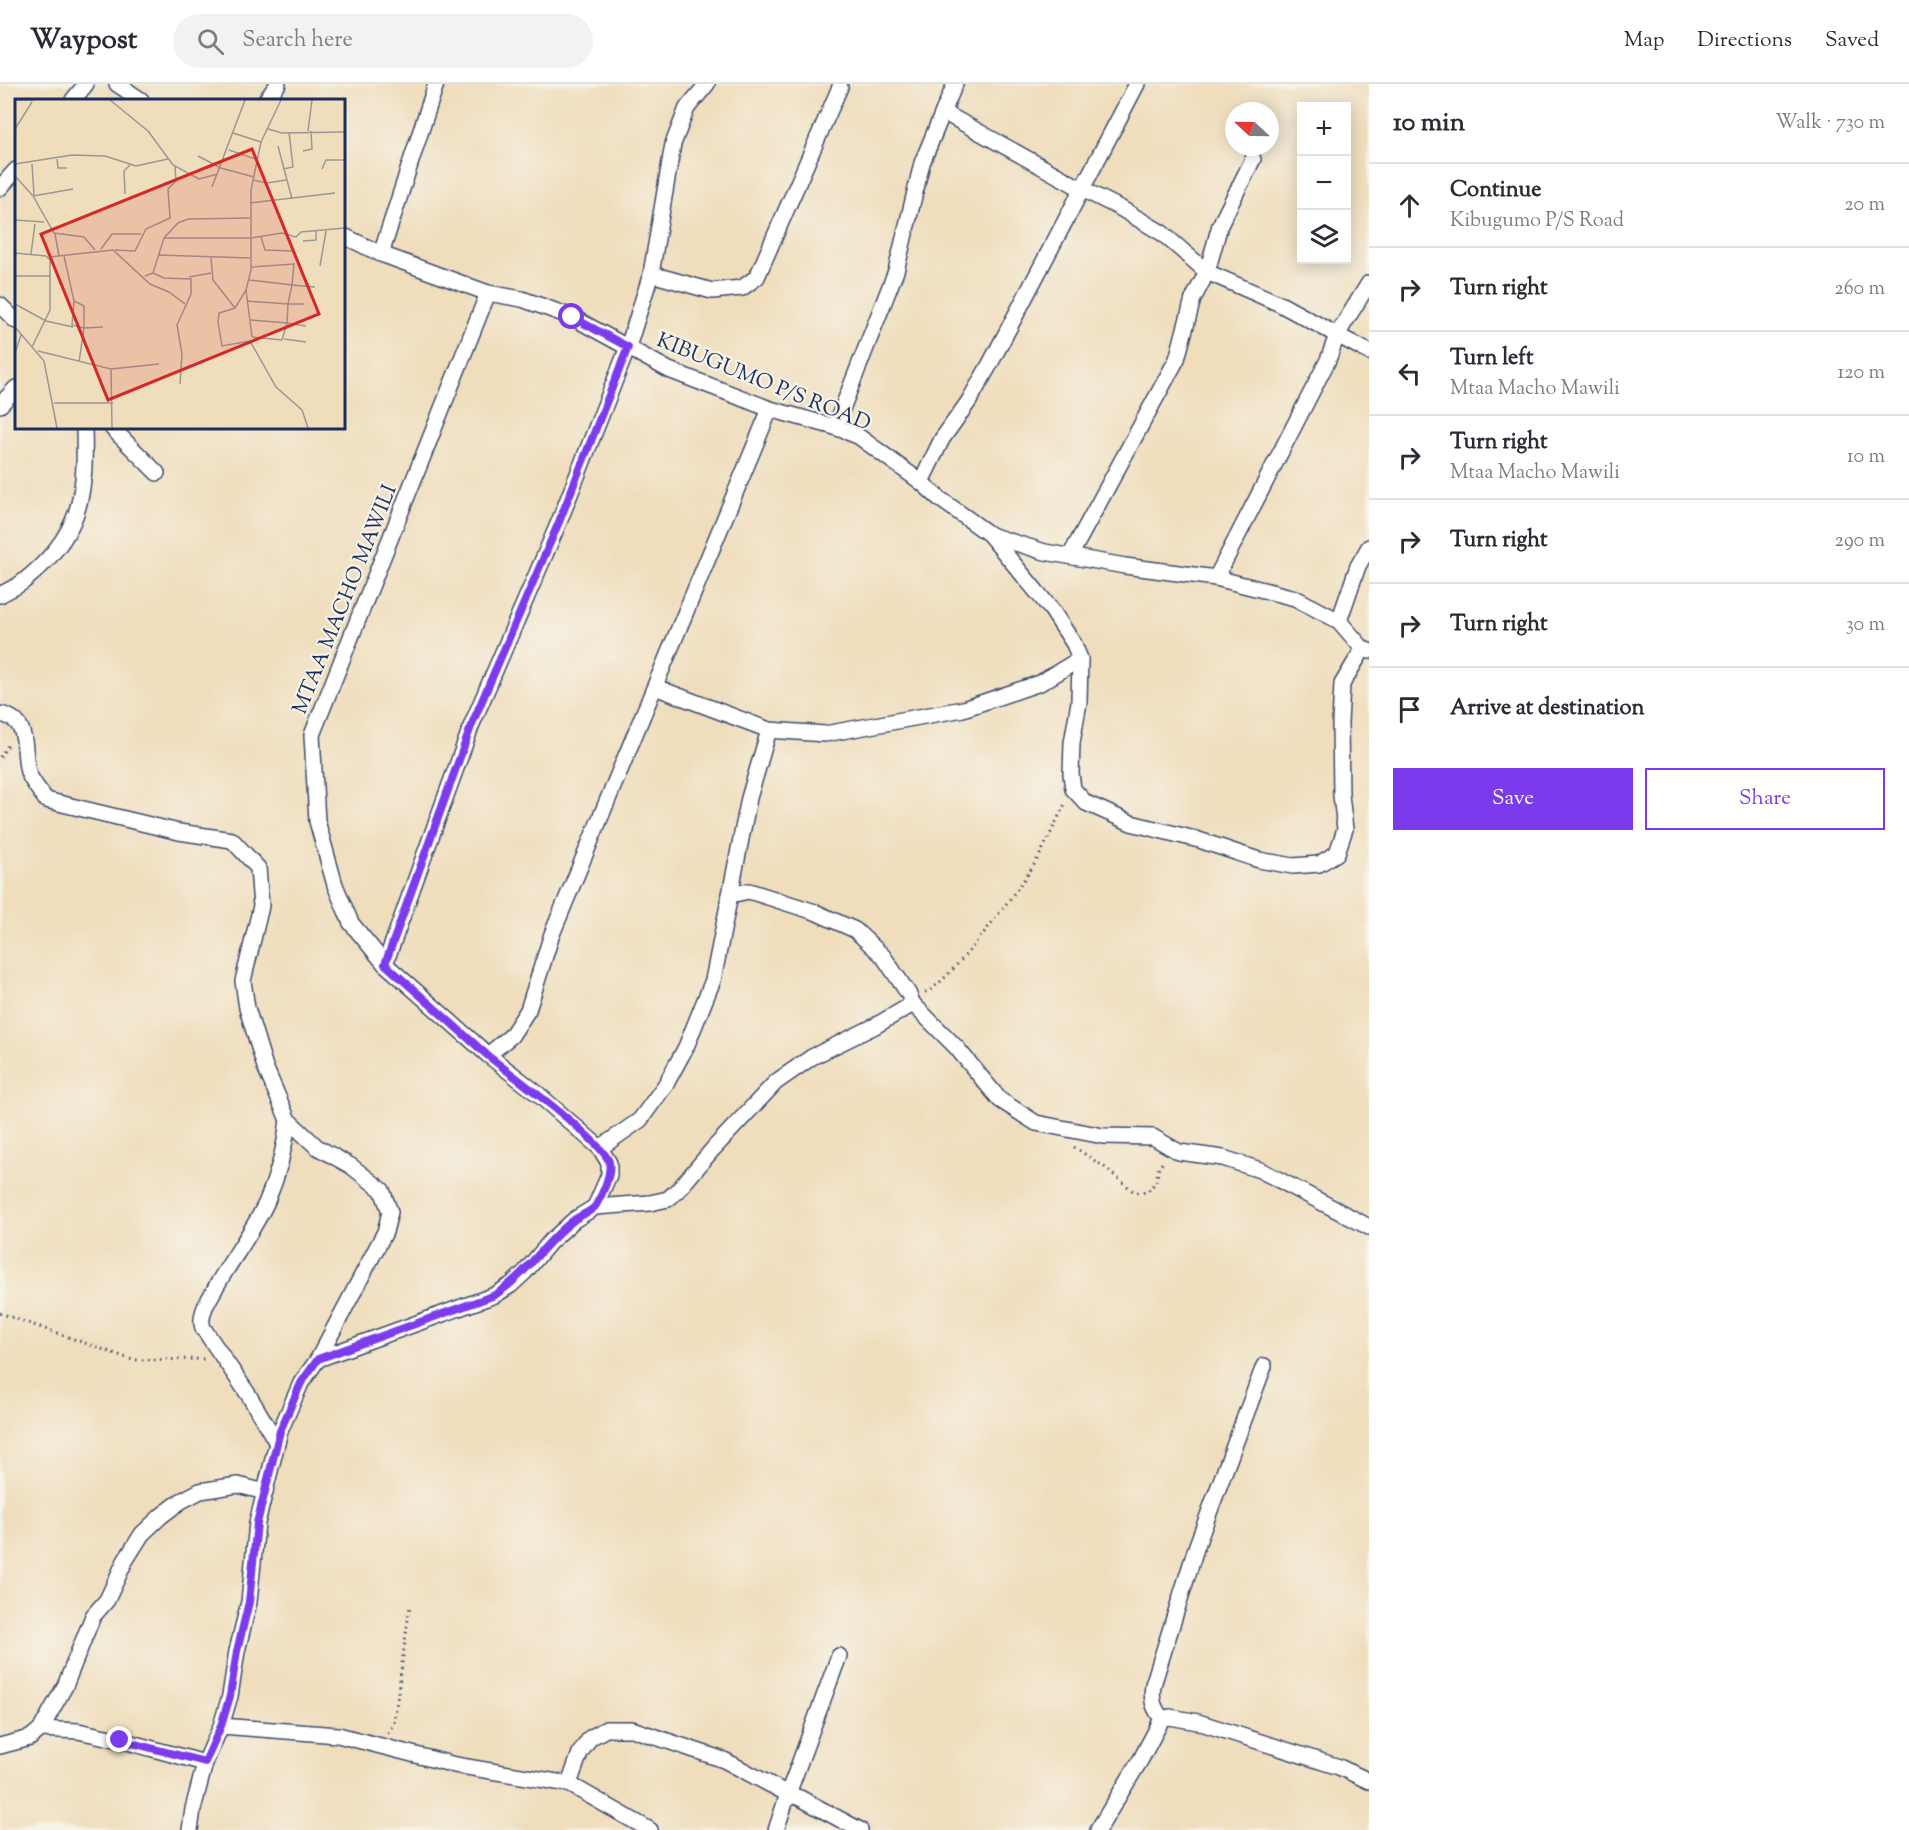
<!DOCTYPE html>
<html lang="en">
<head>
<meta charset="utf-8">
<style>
	:root { --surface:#fff; --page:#f2f2f3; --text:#2b2b33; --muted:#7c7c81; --line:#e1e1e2; --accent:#7c3aed }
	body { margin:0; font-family:"Sorts Mill Goudy",serif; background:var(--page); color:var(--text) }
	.controls { position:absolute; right:18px; top:18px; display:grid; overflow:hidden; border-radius:0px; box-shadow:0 3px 15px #0003 }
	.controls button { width:54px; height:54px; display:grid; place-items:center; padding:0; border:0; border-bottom:2px solid var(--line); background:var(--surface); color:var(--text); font:30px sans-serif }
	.compass { position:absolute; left:1225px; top:18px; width:54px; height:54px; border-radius:50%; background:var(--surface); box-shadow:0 3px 15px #0003; rotate:292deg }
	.stop { position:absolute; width:18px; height:18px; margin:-14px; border:4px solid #7c3aed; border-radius:50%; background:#fff }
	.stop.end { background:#7c3aed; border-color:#fff; box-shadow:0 2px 6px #0008 }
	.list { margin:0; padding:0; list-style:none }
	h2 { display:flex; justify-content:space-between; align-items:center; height:78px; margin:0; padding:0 24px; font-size:26px }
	h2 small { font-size:20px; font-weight:400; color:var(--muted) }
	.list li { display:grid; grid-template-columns:39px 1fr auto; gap:18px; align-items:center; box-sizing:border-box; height:84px; padding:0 24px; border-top:2px solid var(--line) }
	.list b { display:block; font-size:22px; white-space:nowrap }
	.list p { margin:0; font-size:20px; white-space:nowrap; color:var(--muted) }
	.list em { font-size:20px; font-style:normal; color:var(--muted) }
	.actions { display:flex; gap:12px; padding:18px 24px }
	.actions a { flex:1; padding:14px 0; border:2px solid var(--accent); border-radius:0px; text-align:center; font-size:21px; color:var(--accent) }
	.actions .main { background:var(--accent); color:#fff }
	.icon { flex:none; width:33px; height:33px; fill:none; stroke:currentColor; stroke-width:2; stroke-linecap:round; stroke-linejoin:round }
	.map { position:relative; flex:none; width:1369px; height:1746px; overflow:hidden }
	header { display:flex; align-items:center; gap:36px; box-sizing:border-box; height:84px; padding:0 30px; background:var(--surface); border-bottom:2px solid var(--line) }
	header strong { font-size:28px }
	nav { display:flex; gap:33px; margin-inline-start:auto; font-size:21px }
	.search { width:420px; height:54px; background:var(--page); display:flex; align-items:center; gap:15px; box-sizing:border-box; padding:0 21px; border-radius:33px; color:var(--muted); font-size:22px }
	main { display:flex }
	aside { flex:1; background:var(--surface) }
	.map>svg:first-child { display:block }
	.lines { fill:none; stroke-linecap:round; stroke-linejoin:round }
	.street-casing { stroke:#3b496c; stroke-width:18 }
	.path { stroke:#3b496c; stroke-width:3; stroke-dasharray:1.5 4.5; stroke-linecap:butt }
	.street { stroke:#fff; stroke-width:15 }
	.route { stroke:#7c3aed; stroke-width:8 }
	.labels { text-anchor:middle; stroke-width:4.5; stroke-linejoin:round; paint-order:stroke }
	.street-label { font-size:21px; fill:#1b2f5e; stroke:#f7f3e8 }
	.inset-road { fill:none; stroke:#9a9796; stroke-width:1.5 }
	.view { fill:#d62828; fill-opacity:0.15; stroke:#d62828; stroke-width:3 }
	.inset-edge { fill:none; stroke:#1b2f5e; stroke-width:3 }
</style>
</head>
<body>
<header>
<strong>Waypost</strong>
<div class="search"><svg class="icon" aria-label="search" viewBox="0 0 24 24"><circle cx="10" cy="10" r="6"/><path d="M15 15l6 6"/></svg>Search here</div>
<nav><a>Map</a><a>Directions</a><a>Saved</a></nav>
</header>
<main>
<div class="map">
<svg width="1369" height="1746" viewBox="0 0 1369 1746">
	<rect width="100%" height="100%" fill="#f7f3e8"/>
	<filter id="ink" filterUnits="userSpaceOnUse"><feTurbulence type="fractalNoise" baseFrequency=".0167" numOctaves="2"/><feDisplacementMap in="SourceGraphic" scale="12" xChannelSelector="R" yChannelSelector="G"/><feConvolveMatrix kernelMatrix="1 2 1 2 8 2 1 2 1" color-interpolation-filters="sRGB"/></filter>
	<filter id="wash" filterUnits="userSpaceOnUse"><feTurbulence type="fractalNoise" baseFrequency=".008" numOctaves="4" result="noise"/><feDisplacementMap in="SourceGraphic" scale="24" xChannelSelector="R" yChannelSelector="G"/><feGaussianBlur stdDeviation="1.35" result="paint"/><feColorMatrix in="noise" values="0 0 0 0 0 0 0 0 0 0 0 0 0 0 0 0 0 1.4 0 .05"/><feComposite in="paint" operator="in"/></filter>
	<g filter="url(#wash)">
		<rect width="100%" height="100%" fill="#efddbb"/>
	</g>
	<g filter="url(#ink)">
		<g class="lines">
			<g class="street-casing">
				<g id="street">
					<path d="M 117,0 L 141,16"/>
					<path d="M 73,16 L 86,0"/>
					<path d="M 266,16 L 278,0"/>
					<path d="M 943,28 L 955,0"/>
					<path d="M 0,104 L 16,86"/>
					<path d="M 344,152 L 381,170 L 488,209 L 522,215 L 572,233 L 669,286 L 770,325 L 835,343 L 858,352 L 921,398 L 940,415 L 989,450 L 1051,525 L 1074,560 L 1080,575 L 1079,618 L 1072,659 L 1071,690 L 1073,705 L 1086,719 L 1131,739 L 1199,756 L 1259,776 L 1293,782 L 1319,780 L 1337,769 L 1345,745 L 1341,711 L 1340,639 L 1342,600 L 1363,565 L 1369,567"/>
					<path d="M 381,170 L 436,0"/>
					<path d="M 651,190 L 712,207 L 742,204 L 757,193 L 840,3"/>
					<path d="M 1369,199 L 1337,251 L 1369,268"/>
					<path d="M 488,209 L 312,651 L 317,737 L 335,801 L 351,839 L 385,880 L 488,971 L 538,1010 L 600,1064 L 609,1079 L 609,1091 L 595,1123"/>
					<path d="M 0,221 L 16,237"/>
					<path d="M 0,321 L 16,304"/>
					<path d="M 835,343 L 896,187 L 922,79 L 943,28 L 1082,105 L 1137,0"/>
					<path d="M 112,344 L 157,389"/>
					<path d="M 921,398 L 942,355 L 969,317 L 990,280 L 1082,105 L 1120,124 L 1162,149 L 1207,188 L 1193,215 L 1177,275 L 1070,472"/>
					<path d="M 990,451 L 1045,468 L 1125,482 L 1216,494 L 1295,514 L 1339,537 L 1363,565"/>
					<path d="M 1216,494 L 1328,276 L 1337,251 L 1280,220 L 1207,188 L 1220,141 L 1253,75"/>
					<path d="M 0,511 C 8,506 17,503 24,497 C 81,451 86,413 84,344"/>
					<path d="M 1339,537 L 1358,482 L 1369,463"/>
					<path d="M 655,603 L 769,646 L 825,650 L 963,625 L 1040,599 L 1080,575"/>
					<path d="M 0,630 C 31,636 22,664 28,688 C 31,697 40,707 46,716 L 179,748 L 232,756 L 258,784 L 261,822 L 243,897 L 247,924 L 265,983 L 288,1036 L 317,1063 L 351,1082 L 382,1106 L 390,1128 L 385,1148 L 318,1275"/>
					<path d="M 730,811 L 749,714 L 769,646"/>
					<path d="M 385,880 L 472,640 L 559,438 L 628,263 L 651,190 L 673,60 L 687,24 L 707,0"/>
					<path d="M 488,971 L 511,952 L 528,926 L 552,850 L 770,325"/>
					<path d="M 600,1064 L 640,1036 L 666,1000 L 686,963 L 713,896 L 730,811 L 749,807 L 815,828 L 855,846 L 883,872 L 908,909 L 913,920 L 956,963 L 1000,1016 L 1036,1039 L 1103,1052 L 1153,1053 L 1179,1068 L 1223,1074 L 1260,1086 L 1369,1143"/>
					<path d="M 277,1359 L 248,1310 L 203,1244 C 198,1229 210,1215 217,1201 C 233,1173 254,1146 267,1117 C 278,1091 285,1064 288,1036"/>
					<path d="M 1162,1635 C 1153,1623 1151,1616 1153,1601 L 1197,1461 L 1264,1282"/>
					<path d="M 221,1642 L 338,1651 L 455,1681 L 569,1700 L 650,1746"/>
					<path d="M 41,1645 L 78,1647 L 120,1656 L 205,1679"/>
					<path d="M 0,1662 L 30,1654 L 41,1645 L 65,1602 L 93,1532 L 107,1516 L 125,1477 L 142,1450 L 161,1432 L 181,1417 L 200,1407 L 238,1401 L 265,1408"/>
					<path d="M 569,1700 L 580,1669 L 590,1654 L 606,1645 L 632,1645 L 724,1676 L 788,1710 L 839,1572"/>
					<path d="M 190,1746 L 193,1725 L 205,1679 L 221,1642 L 230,1612 L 237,1567 L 249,1518 L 257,1439 L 280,1347 L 301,1299 L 318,1275 L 495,1211 L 511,1201 L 525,1188 L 550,1158 L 574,1136 L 595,1123 L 650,1119 L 668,1115 L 679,1105 L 713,1065 L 776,998 L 812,973 L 875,942 L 913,920"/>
					<path d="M 776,1746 L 788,1710 L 800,1714 L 860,1746"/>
					<path d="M 1098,1746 L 1141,1675 L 1162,1635 L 1170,1633 L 1198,1638 L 1339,1683 L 1369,1697"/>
				</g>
			</g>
			<g class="path">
				<path d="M 0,673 L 8,661"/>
				<path d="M 925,908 C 945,904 1016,808 1030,787 C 1044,766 1054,741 1066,718"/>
				<path d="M 1074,1063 L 1106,1084 L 1133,1107 L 1141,1109 L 1148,1107 L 1156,1098 L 1159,1083 L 1165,1076"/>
				<path d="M 0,1229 L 133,1276 L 206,1275"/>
				<path d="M 388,1649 L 394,1638 L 410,1521"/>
			</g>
			<use href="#street" class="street"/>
		</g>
	</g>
	<g class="lines" filter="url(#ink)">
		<path class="route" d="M 120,1656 L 205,1678 L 221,1642 L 230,1612 L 237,1567 L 249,1518 L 257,1439 L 280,1347 L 301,1299 L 318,1275 L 495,1211 C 528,1190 543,1159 574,1136 C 580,1131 592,1128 596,1121 C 602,1111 612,1090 609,1078 C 603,1057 509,989 487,971 C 453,941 419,910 385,880 L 472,640 L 559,438 L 628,263 L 572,233"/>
	</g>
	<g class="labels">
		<g class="street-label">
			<text transform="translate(764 297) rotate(22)" y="7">KIBUGUMO P/S ROAD</text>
			<text transform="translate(344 515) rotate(-68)" y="7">MTAA MACHO MAWILI</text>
		</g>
	</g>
	<g transform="translate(15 15)">
		<rect width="330" height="330" fill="#efddbb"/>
		<path class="inset-road" d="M 1,1 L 20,1M 95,1 L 133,32 L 158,66 L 184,80 L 203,75M 266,1 L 246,43 L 236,91 L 236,171 L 231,191 L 220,209 L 204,214 L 203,223 L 207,247 L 235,242 L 261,288 L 287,311 L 293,329M 0,30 L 17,3M 253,30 L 267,34 L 329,33M 330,30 L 330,52M 293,32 L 297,1M 218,34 L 246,43M 263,47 L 277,100M 214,51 L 243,61M 288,52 L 297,50 L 296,32M 183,57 L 206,69 L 239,78M 42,60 L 43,69 L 52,69M 0,65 L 57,56 L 90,57 L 121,67 L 153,60M 17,65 L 19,96M 268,70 L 278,68 L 274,33M 307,70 L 311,61 L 330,61M 0,77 L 18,97 L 39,134 L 69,138 L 80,151M 238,81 L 252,84 L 271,81M 197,88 L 230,1M 110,95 L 109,72 L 115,66M 18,97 L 58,90M 235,104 L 320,94M 0,121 L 29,123M 40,135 L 44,157M 246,138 L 250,151 L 277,152M 149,139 L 236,139 L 267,134 L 281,138 L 286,133 L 330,129M 288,142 L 301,141 L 301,132M 86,150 L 97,135 L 126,135M 100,151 L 120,152 L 131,130 L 155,119 L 153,90 L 161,82 L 160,68M 0,154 L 31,157 L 35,161 L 35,211 L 17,248M 16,155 L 20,125M 143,156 L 235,159M 49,157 L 59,202 L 57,226 L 69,229 L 64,263M 34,158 L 98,151 L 135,185 L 154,193 L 170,205M 196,159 L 198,181 L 220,209M 305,167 L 311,132M 236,168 L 279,165 L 277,186 L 300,188M 138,174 L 149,179 L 176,180 L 176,195 L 162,226 L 167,255 L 165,285M 0,177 L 35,177M 130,177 L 138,174 L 149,139 L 163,124 L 173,120 L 235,119M 174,178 L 196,174M 231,191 L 237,238M 59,202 L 69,207 L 69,229 L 88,228M 232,202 L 273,205 L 277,186 L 234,181M 0,205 L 31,222 L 58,228M 236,221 L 272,224 L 273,205 L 289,205M 0,228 L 29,262 L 42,329M 237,238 L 267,241 L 272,224 L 291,227M 269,240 L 291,243M 23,252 L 96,270 L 97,329M 0,254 L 6,236M 96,270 L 144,265M 39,304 L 98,304"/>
		<path class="view" d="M 237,50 L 304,215 L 93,301 L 26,135 Z"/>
		<rect width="330" height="330" class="inset-edge"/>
	</g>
</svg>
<div class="controls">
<button>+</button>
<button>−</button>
<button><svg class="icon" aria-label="layers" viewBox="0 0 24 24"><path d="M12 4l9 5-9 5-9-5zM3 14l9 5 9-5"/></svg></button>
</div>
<svg class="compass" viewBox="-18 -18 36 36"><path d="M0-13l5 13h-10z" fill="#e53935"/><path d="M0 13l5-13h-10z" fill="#7c7c81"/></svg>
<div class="stop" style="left:572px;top:233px"></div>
<div class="stop end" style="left:120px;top:1656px"></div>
</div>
<aside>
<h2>10 min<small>Walk · 730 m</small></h2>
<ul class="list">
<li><svg class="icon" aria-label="ahead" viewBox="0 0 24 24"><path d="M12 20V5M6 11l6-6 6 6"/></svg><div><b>Continue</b><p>Kibugumo P/S Road</p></div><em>20 m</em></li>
<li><svg class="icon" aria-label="right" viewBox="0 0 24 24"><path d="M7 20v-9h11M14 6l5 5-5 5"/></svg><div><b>Turn right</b></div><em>260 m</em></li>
<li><svg class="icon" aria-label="left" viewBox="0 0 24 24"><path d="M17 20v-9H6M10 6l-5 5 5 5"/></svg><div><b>Turn left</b><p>Mtaa Macho Mawili</p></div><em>120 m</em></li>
<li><svg class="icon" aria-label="right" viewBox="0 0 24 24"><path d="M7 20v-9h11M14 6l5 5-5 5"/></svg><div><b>Turn right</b><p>Mtaa Macho Mawili</p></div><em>10 m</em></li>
<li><svg class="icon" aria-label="right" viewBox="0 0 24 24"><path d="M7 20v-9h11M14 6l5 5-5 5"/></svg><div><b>Turn right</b></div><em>290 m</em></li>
<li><svg class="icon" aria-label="right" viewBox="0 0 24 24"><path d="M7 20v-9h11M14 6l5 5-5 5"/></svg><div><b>Turn right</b></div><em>30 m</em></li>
<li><svg class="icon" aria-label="arrive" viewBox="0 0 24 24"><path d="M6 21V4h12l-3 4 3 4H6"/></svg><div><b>Arrive at destination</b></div></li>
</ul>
<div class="actions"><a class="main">Save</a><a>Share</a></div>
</aside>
</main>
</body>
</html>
